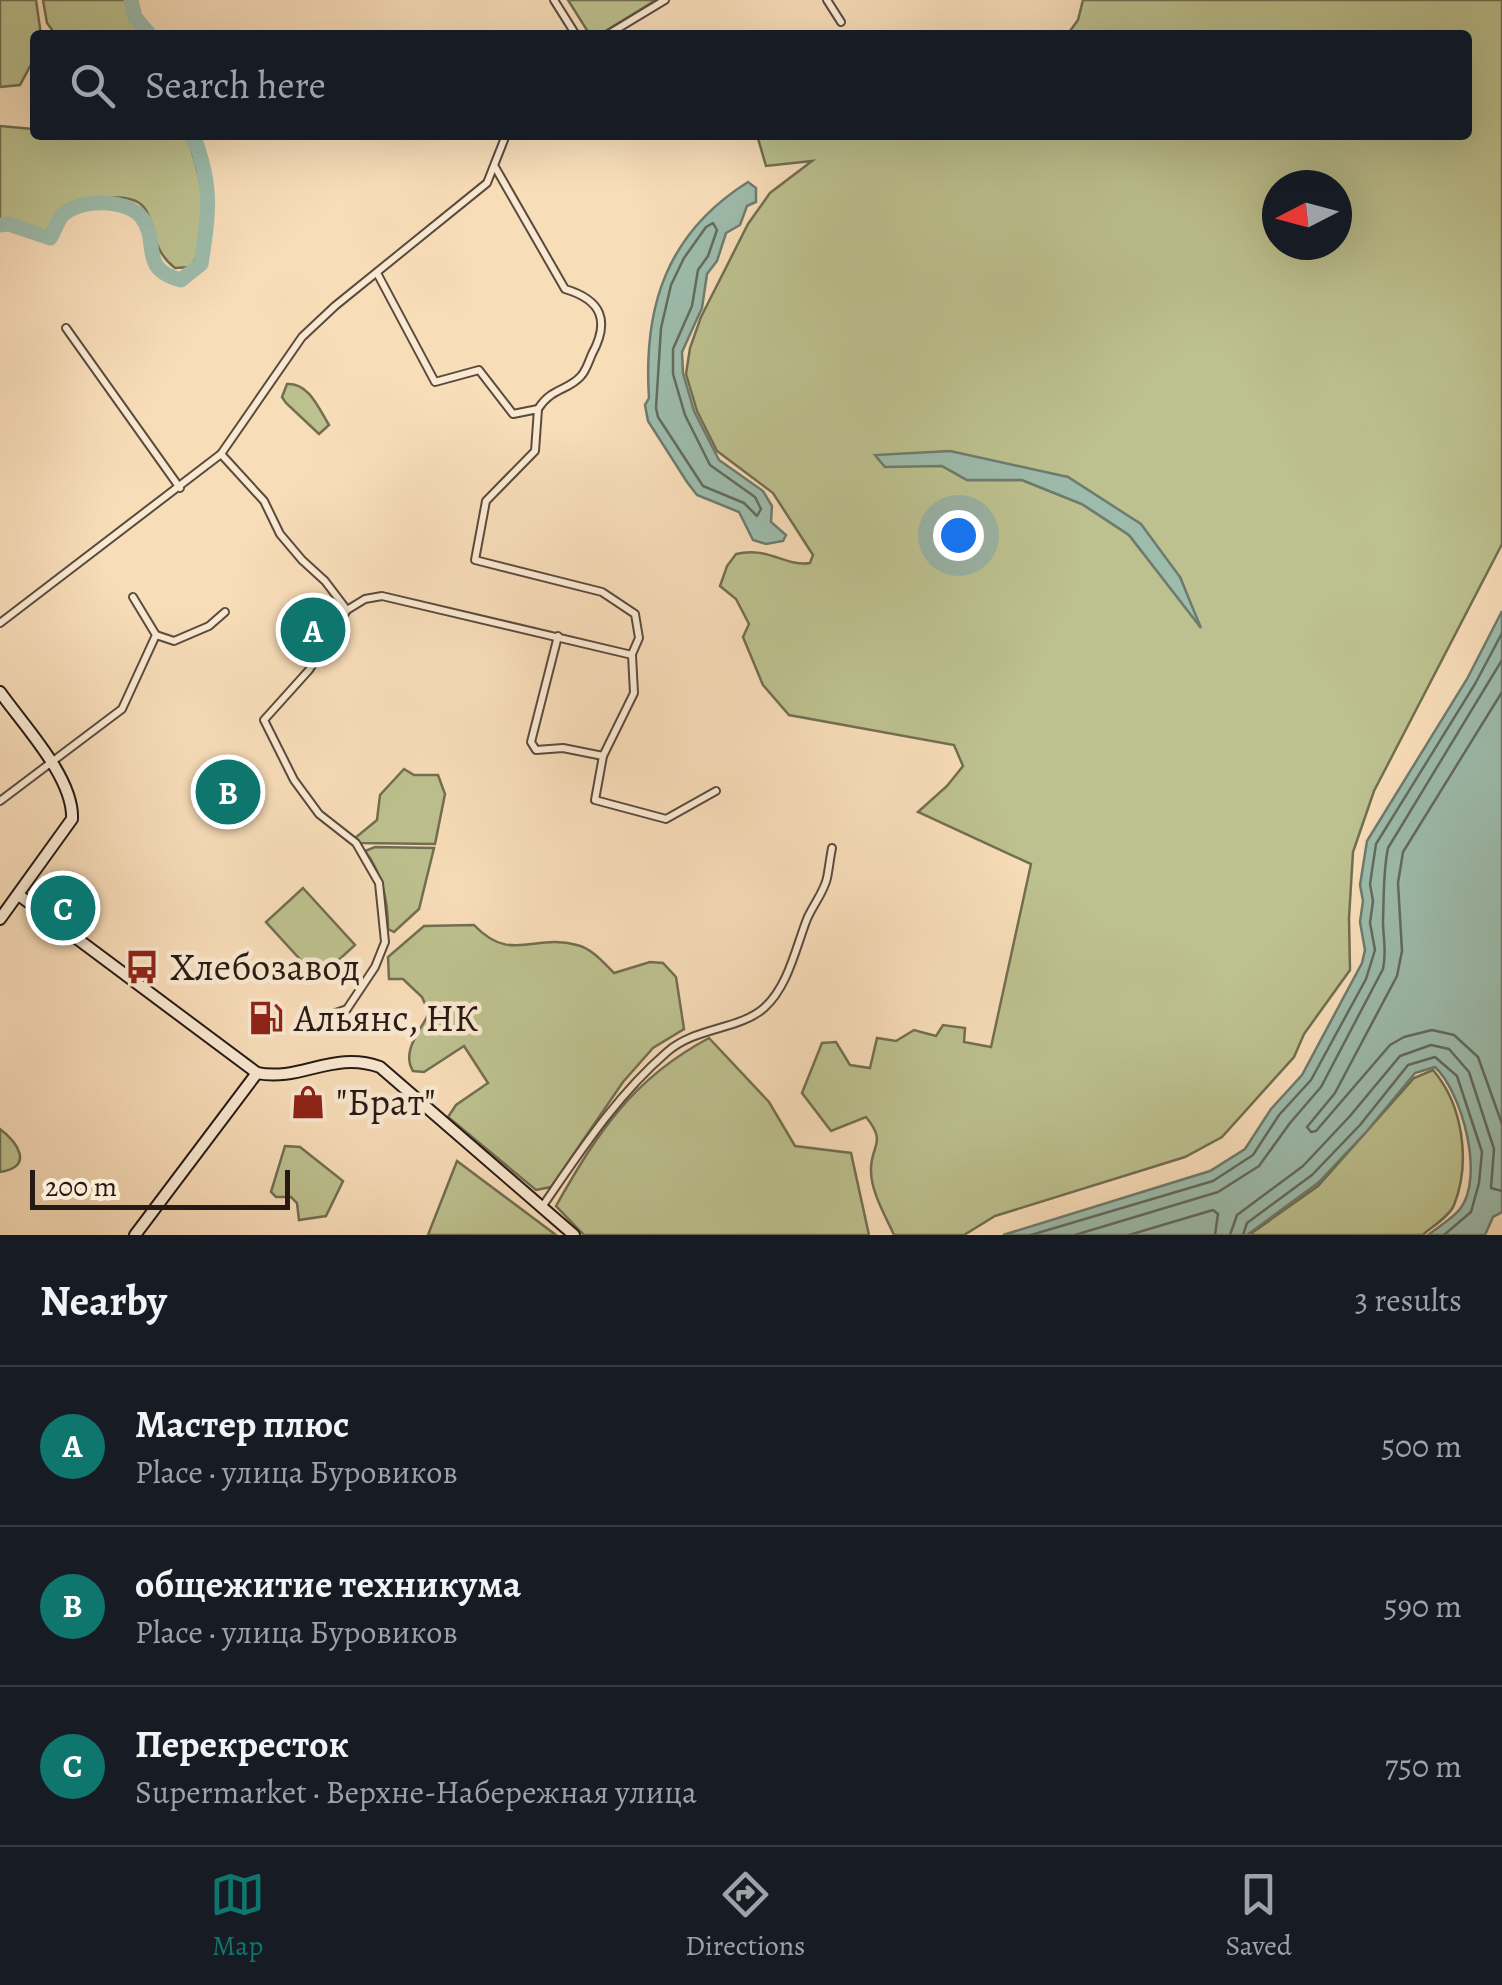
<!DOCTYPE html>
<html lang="en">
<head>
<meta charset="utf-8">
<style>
	:root { --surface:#171b24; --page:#242831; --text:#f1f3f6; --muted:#9ea1a6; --line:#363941; --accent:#0f766e }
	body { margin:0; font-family:Alegreya,serif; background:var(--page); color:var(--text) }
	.compass { position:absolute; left:1262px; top:170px; width:90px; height:90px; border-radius:50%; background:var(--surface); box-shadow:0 10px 40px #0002; rotate:264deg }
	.scale { position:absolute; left:30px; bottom:25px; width:260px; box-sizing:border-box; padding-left:10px; border:5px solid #271a14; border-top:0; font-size:28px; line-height:35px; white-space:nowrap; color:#271a14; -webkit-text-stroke:8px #fae9d2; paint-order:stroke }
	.you { position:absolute; left:958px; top:535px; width:35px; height:35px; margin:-25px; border:8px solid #fff; border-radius:50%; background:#1a73e8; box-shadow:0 0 0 15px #1a73e833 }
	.badge { display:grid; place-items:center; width:65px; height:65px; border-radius:50%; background:var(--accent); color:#fff; font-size:32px; font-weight:700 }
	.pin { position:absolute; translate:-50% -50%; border:5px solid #fff; box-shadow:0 2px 10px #0006 }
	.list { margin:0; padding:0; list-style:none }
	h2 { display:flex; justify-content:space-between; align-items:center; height:130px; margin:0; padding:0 40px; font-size:42px }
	h2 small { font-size:32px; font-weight:400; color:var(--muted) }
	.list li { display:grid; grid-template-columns:65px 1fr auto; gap:30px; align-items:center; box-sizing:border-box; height:160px; padding:0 40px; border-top:2px solid var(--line) }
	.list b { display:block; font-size:38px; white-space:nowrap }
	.list p { margin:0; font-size:32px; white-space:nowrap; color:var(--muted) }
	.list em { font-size:32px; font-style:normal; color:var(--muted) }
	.icon { flex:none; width:55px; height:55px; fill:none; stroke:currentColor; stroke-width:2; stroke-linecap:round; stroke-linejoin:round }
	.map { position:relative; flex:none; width:1502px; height:1235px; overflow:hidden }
	.search { position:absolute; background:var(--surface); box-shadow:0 10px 40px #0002; left:30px; right:30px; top:30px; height:110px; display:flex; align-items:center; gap:25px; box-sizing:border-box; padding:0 35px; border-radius:10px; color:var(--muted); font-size:38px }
	.sheet { height:610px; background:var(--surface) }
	nav { display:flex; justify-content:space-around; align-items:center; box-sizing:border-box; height:140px; border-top:2px solid var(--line); background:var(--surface); font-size:28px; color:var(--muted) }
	nav a { display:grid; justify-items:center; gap:5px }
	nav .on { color:var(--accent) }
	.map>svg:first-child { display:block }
	.green { fill:#bdc18f; stroke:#726e52; stroke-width:2.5; fill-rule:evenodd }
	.water { fill:#9dbcac; stroke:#6e7b6f; stroke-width:2.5 }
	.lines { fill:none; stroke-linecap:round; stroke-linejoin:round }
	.shore { stroke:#626b60; stroke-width:2.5 }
	.river { stroke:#9dbcac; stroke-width:15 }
	.street-casing { stroke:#5b4b3d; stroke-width:10 }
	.secondary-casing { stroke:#271a14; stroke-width:14 }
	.street { stroke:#fae9d2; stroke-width:6 }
	.secondary { stroke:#fae9d2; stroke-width:10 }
	.labels { text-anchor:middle; stroke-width:9; stroke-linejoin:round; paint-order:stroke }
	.poi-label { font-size:38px; fill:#271a14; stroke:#fae9d2; text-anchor:start }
</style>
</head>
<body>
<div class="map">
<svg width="1502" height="1235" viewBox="0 0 1502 1235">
	<rect width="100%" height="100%" fill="#f8ddb9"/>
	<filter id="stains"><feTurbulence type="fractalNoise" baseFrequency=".002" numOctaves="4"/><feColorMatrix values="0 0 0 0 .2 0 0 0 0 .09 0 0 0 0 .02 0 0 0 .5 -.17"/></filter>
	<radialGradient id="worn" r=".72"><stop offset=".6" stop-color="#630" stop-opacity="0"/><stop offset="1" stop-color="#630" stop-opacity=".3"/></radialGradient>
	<g class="green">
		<path d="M 0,0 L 36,0 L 41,35 L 35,35 L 35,57 L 20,85 L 0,87 Z"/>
		<path d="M 43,0 L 128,0 L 132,21 L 141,35 L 56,35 L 47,23 Z"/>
		<path d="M 568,0 L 656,0 L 599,35 L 590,35 Z"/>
		<path d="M 1083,0 L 1502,0 L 1502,544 L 1374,791 L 1353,852 L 1349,918 L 1350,970 L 1304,1034 L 1294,1057 L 1222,1137 L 1185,1157 L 995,1216 L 964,1235 L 894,1235 C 886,1217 871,1192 871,1171 C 870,1145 888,1144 866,1117 L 831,1131 L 802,1093 L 822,1043 L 836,1042 L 850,1065 L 870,1068 L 877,1038 L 896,1041 L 914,1030 L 936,1036 L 943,1025 L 965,1028 L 964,1042 L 991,1047 L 1031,864 L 918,812 L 947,786 L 963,766 L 954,745 L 789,715 L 763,685 L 743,637 L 749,624 L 736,599 L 720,586 L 727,566 L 736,554 C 768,546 785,567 810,563 L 813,555 L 773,493 L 717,451 L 697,411 L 686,374 L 690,348 L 701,317 L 748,224 L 770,193 L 812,161 L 766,166 L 757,135 L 1467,135 L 1467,35 L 1067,35 L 1078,20 ZM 1277,185 L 1337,185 L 1337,245 L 1277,245 ZM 942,466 L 1068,477 L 1180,577 L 1198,623 L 1129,535 L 1082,504 L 1022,480 L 967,480 Z"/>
		<path d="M 0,126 L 33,129 L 35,126 L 35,135 L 187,135 C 200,175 216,229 191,267 L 175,268 C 134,237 175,185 90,200 C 69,204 56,212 47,231 L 0,219 Z"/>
		<path d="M 287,384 C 309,383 318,407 329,425 L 319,434 L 286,403 L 282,397 Z"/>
		<path d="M 404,769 L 414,775 L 438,775 L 445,794 L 435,844 L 360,843 L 355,838 L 377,820 L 380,795 Z"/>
		<path d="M 375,847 L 434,848 L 419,909 L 394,932 L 388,929 C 388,901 382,873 365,851 Z"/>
		<path d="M 303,888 L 355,945 L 318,979 L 266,922 Z"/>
		<path d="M 474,925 C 511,964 534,933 577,945 C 591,948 604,963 614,973 L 650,962 L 663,963 L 676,977 L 684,1029 L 653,1048 L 623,1082 L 551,1187 L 536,1190 L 448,1117 L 456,1105 L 488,1083 L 464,1046 L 424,1072 L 413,1071 C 401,1051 420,1032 429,1013 L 422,997 L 403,979 L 389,979 L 388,957 L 424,926 Z"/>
		<path d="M 709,1038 L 769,1102 L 795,1146 L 851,1153 L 869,1235 L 584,1235 L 556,1206 C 598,1132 632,1079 709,1038 Z"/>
		<path d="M 1433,1070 C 1463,1105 1471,1162 1454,1205 C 1450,1215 1435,1225 1426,1232 L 1423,1235 L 1249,1235 L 1318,1186 L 1414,1078 Z"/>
		<path d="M 0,1129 C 17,1142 35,1167 0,1172 Z"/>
		<path d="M 285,1146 L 300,1147 L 343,1181 L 326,1216 L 299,1220 L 297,1203 L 291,1197 L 276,1197 L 271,1192 Z"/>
		<path d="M 457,1161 L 556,1235 L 428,1235 Z"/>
	</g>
	<g class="water">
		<path d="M 748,182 L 756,188 L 756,202 L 747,206 L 740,225 L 726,233 L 717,261 L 707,274 L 702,308 L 682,352 L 683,373 L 694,411 L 719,460 L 763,491 L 772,506 L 771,522 L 786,535 L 783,541 L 766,544 L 753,540 L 739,512 L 697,495 L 687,482 L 648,421 L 645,405 L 649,398 C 643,306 667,233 748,182 Z"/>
		<path d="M 950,451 L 1068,477 L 1141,524 L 1180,577 L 1201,628 L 1129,535 L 1082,504 L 1022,480 L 967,480 L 942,466 L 885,467 L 875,455 Z"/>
		<path d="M 1502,611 L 1502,1212 L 1493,1217 L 1485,1235 L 1428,1235 C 1438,1227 1452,1219 1460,1209 C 1485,1177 1462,1092 1435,1067 L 1415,1073 L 1367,1131 L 1318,1183 L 1247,1235 L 1003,1235 L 1210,1171 L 1245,1149 L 1271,1109 L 1302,1075 L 1362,963 L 1365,950 L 1360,922 L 1363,901 L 1360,885 L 1367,841 L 1467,679 Z"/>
	</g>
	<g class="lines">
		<g class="shore">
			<path d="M 713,223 L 717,230 L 708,256 L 698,270 L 692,306 L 673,349 L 673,374 L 685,415 L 710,465 L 755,497 L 761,509 L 757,516 L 744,503 L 703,486 L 658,417 L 656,408 L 661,328 L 671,285 L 684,258 L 706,227 Z"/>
			<path d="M 1502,692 L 1403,852 L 1398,883 L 1402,951 L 1397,976 L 1335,1093 L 1307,1127 L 1311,1132 L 1316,1131 L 1390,1045 L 1404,1037 L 1432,1030 L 1454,1035 L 1478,1057 L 1502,1124"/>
			<path d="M 1031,1235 L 1213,1181 L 1253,1155 L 1279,1115 L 1311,1080 L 1366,979 L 1375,950 L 1370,923 L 1373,901 L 1370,884 L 1376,844 L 1475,684 L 1502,633"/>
			<path d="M 1075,1235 L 1218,1192 L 1259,1166 L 1290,1123 L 1321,1087 L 1383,969 C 1387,951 1383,938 1383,921 C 1384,896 1383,872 1388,848 L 1502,660"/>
			<path d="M 1129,1235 L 1213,1210 L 1218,1214 L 1215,1235"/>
			<path d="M 1230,1235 L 1237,1215 L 1303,1166 L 1350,1116 L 1400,1056 L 1431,1045 L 1449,1049 L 1469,1072 L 1494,1149 L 1491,1188 L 1502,1191"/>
			<path d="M 1243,1235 L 1247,1223 L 1312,1175 L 1360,1125 L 1408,1065 L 1435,1057 L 1457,1076 L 1482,1152 L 1479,1183 L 1471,1212 L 1444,1235"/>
		</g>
		<g class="river">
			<path d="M 131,0 L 135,17 L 150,35"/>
			<path d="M 0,225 L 8,224 L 50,238 C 54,232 57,223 61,217 C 76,198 128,198 142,218 C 160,242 138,269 181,280 L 201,264 C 209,212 213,186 193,135"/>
		</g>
		<g class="street-casing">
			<g id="street">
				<path d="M 554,0 L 576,35"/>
				<path d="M 827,0 L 841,22"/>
				<path d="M 607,35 L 665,0"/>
				<path d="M 495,167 L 565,289 C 602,300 610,321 592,354 C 589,361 586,371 581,376 C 568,391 552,387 538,409"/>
				<path d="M 377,273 L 435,382 L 479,370 L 513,414 L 538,409 L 535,451 L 486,501 L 475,560 L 602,592 L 635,614 L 639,638 L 632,654"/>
				<path d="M 66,328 L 180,488"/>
				<path d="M 221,454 L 264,501 L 280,534 L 302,560 L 325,581 L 347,610"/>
				<path d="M 0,623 L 221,454 L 302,337 L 335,306 L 487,183 L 506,135"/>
				<path d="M 156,635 L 174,641 L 209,626 L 225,612"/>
				<path d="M 558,636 L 531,742 L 536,750 L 563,748 L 603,756"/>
				<path d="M 0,801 L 122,709 L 156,635 L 133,597"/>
				<path d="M 333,1014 L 347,1009 L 375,967 L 385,942 L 379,883 L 356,843 L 319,814 L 294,780 L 264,720 L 309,670 L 347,610 L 365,599 L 382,596 L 632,655 L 634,693 L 603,756 L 595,800 L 666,819 L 716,791"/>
				<path d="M 542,1207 C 580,1152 616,1096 667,1052 C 695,1027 739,1030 764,1008 C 788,987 796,947 807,919 C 813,905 824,892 827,878 C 829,868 830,858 832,848"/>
			</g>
		</g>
		<g class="secondary-casing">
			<g id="secondary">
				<path d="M 0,692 C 24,726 74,778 72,819 L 0,919"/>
				<path d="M 20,896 L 257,1073 C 301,1082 333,1050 380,1067 L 574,1235"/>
				<path d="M 135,1235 L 257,1073"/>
			</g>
		</g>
		<use href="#street" class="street"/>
		<use href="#secondary" class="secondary"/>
	</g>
	<defs>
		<g id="bus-bare" transform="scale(2.7)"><path d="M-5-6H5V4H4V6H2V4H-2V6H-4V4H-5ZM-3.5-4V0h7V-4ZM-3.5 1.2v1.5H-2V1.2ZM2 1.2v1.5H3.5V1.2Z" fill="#8f2418" stroke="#fae9d2" stroke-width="2.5" paint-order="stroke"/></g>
		<g id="fuel-bare" transform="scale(2.7)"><path d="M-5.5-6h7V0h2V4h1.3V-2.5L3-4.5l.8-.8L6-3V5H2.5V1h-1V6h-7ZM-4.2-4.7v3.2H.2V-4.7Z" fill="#8f2418" stroke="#fae9d2" stroke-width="2.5" paint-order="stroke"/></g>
		<g id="shop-bare" transform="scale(2.7)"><path d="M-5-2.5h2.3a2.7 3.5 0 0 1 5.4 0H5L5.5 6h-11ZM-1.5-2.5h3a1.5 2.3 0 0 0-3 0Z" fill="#8f2418" stroke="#fae9d2" stroke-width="2.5" paint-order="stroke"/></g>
	</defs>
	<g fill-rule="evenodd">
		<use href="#bus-bare" x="142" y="967"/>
		<use href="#fuel-bare" x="266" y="1018"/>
		<use href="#shop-bare" x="308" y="1102"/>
	</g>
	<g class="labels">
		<g class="poi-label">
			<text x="170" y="980">Хлебозавод</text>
			<text x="294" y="1031">Альянс, НК</text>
			<text x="336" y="1115">"Брат"</text>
		</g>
	</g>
	<rect width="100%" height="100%" filter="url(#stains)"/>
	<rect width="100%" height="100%" fill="url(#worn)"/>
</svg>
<svg class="compass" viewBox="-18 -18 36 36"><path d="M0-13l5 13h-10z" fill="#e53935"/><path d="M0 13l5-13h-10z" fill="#9ea1a6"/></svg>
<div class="scale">200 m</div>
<div class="you"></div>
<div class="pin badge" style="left:313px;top:630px">A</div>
<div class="pin badge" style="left:228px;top:792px">B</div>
<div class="pin badge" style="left:63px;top:908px">C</div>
<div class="search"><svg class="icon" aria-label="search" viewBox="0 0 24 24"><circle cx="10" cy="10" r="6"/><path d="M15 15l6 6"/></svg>Search here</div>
</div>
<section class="sheet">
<h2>Nearby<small>3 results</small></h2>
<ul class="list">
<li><span class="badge">A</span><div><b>Мастер плюс</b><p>Place · улица Буровиков</p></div><em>500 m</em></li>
<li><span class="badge">B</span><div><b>общежитие техникума</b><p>Place · улица Буровиков</p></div><em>590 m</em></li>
<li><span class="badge">C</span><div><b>Перекресток</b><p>Supermarket · Верхне-Набережная улица</p></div><em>750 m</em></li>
</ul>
</section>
<nav>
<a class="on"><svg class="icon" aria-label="map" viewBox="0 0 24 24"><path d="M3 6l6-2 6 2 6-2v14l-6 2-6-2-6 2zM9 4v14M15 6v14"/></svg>Map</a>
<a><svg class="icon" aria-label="directions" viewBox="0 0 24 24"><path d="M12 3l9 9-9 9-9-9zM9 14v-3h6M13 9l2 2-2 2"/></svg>Directions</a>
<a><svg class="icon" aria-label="saved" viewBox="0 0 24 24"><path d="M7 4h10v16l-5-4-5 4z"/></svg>Saved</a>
</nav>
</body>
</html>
